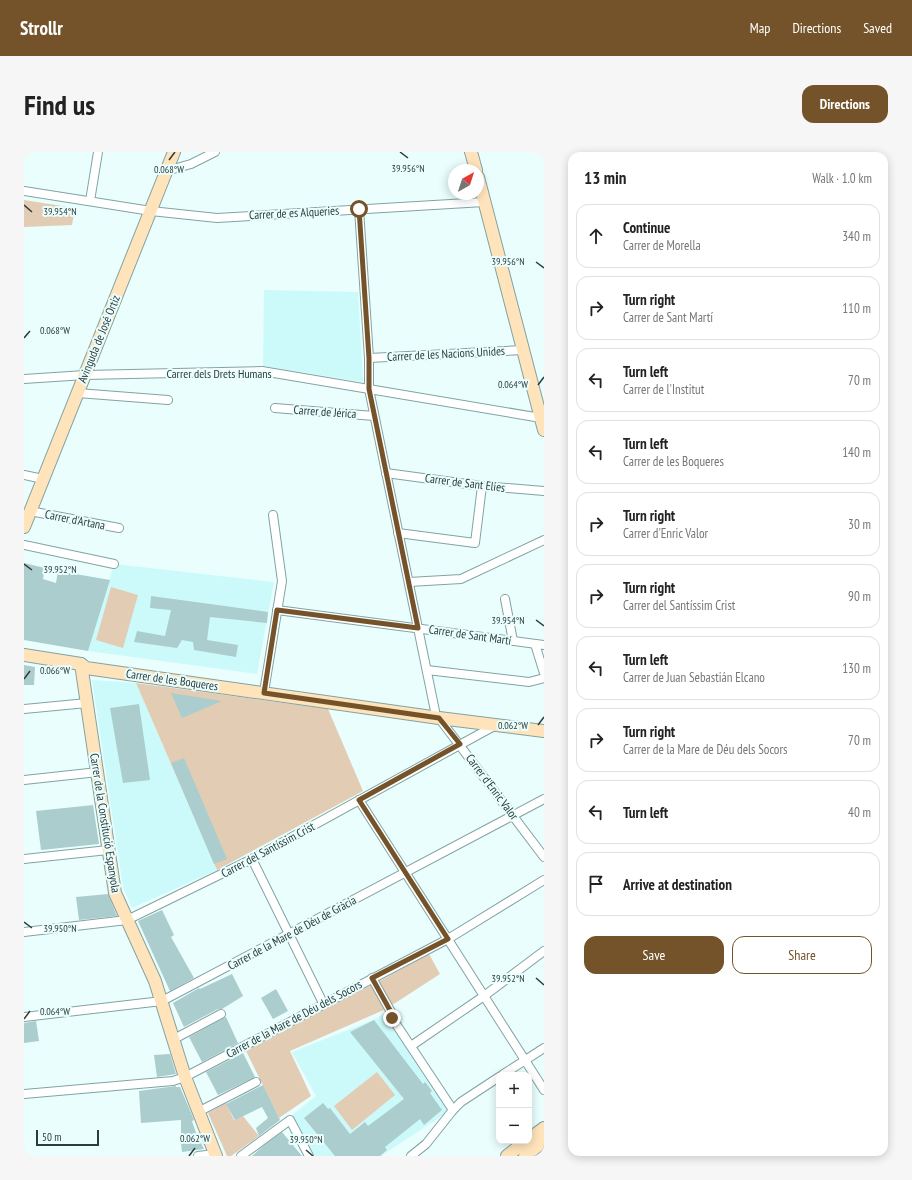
<!DOCTYPE html>
<html lang="en">
<head>
<meta charset="utf-8">
<style>
	:root { --surface:#fff; --page:#f6f6f6; --text:#222; --muted:#767676; --line:#e0e0e0; --accent:#74532a }
	body { margin:0; font-family:"PT Sans Narrow",sans-serif; background:var(--page); color:var(--text) }
	.controls { position:absolute; right:12px; bottom:12px; display:grid; overflow:hidden; border-radius:8px; box-shadow:0 2px 10px #0003 }
	.controls button { width:36px; height:36px; display:grid; place-items:center; padding:0; border:0; border-bottom:1px solid var(--line); background:var(--surface); color:var(--text); font:20px sans-serif }
	.compass { position:absolute; left:424px; top:12px; width:36px; height:36px; border-radius:50%; background:var(--surface); box-shadow:0 2px 10px #0003; rotate:39deg }
	.scale { position:absolute; left:12px; bottom:10px; width:63px; box-sizing:border-box; padding-left:4px; border:2px solid #2d3b3b; border-top:0; font-size:11px; line-height:14px; white-space:nowrap; color:#2d3b3b; -webkit-text-stroke:3px #e9fefd; paint-order:stroke }
	.stop { position:absolute; width:12px; height:12px; margin:-9px; border:3px solid #74532a; border-radius:50%; background:#fff }
	.stop.end { background:#74532a; border-color:#fff; box-shadow:0 1px 4px #0008 }
	.list { margin:0; padding:0; list-style:none }
	h2 { display:flex; justify-content:space-between; align-items:center; height:52px; margin:0; padding:0 16px; font-size:17px }
	h2 small { font-size:13px; font-weight:400; color:var(--muted) }
	.list li { display:grid; grid-template-columns:26px 1fr auto; gap:12px; align-items:center; box-sizing:border-box; height:64px; margin:0 8px 8px; padding:0 8px; border:1px solid var(--line); border-radius:12px }
	.list b { display:block; font-size:15px; white-space:nowrap }
	.list p { margin:0; font-size:13px; white-space:nowrap; color:var(--muted) }
	.list em { font-size:13px; font-style:normal; color:var(--muted) }
	.actions { display:flex; gap:8px; padding:12px 16px }
	.actions a { flex:1; padding:9px 0; border:1px solid var(--accent); border-radius:12px; text-align:center; font-size:14px; color:var(--accent) }
	.actions .main { background:var(--accent); color:#fff }
	.icon { flex:none; width:22px; height:22px; fill:none; stroke:currentColor; stroke-width:2; stroke-linecap:round; stroke-linejoin:round }
	.map { position:relative; flex:none; width:520px; height:1004px; overflow:hidden; border-radius:12px }
	header { display:flex; align-items:center; gap:24px; box-sizing:border-box; height:56px; padding:0 20px; background:var(--accent); color:#fff }
	header strong { font-size:19px }
	nav { display:flex; gap:22px; margin-inline-start:auto; font-size:14px }
	.intro { display:flex; align-items:center; justify-content:space-between; box-sizing:border-box; height:96px; padding:0 24px }
	h1 { margin:0; font-size:28px }
	.button { padding:10px 18px; border-radius:12px; background:var(--accent); color:#fff; font-size:14px; font-weight:700 }
	main { display:flex; gap:24px; padding:0 24px }
	aside { flex:1; background:var(--surface); border-radius:12px; box-shadow:0 2px 10px #0003 }
	.map>svg:first-child { display:block }
	.built { fill:#ccfafa }
	.green { fill:#e2ccb4 }
	.building { fill:#abcdcd }
	.lines { fill:none; stroke-linecap:round; stroke-linejoin:round }
	.street-casing { stroke:#82a3a3; stroke-width:10 }
	.secondary-casing { stroke:#82a3a3; stroke-width:14 }
	.street { stroke:#fff; stroke-width:8 }
	.secondary { stroke:#fee3bb; stroke-width:12 }
	.route { stroke:#74532a; stroke-width:5 }
	.ticks { fill:none; stroke:#2d3b3b; stroke-width:1.5 }
	.labels { text-anchor:middle; stroke-width:4; stroke-linejoin:round; paint-order:stroke }
	.street-label { font-size:12px; fill:#2d3b3b; stroke:#e9fefd }
	.ticks-label { font-size:10px; text-anchor:middle; fill:#2d3b3b; stroke:#e9fefd; stroke-width:4; stroke-linejoin:round; paint-order:stroke }
</style>
</head>
<body>
<header>
<strong>Strollr</strong>
<nav><a>Map</a><a>Directions</a><a>Saved</a></nav>
</header>
<div class="intro"><h1>Find us</h1><a class="button">Directions</a></div>
<main>
<div class="map">
<svg width="520" height="1004" viewBox="0 0 520 1004">
	<rect width="100%" height="100%" fill="#e9fefd"/>
	<g class="built">
		<path d="M 240,138 L 334,140 L 339,230 L 239,214 Z"/>
		<path d="M 90,412 L 250,430 L 233,522 L 64,499 Z"/>
		<path d="M 68,528 L 112,531 L 193,718 L 108,756 L 99,735 Z"/>
		<path d="M 367,858 L 431,955 L 357,1004 L 291,1004 L 268,963 L 292,944 L 268,900 L 347,869 Z"/>
	</g>
	<g class="green">
		<path d="M 0,48 L 51,56 L 48,73 L 0,75 Z"/>
		<path d="M 87,435 L 114,443 L 99,496 L 72,488 Z"/>
		<path d="M 112,531 L 304,557 L 339,639 L 193,718 Z"/>
		<path d="M 405,802 L 416,822 L 362,857 L 266,899 L 287,944 L 255,966 L 221,897 L 352,831 Z"/>
		<path d="M 353,920 L 371,943 L 328,978 L 310,954 Z"/>
		<path d="M 202,951 L 210,968 L 219,964 L 235,984 L 207,1004 L 203,1004 L 184,961 Z"/>
	</g>
	<g class="building">
		<path d="M 0,411 L 21,416 L 19,427 L 32,431 L 34,419 L 86,428 L 64,499 L 0,488 Z"/>
		<path d="M 127,444 L 244,460 L 243,471 L 186,465 L 183,488 L 214,493 L 212,505 L 170,498 L 169,490 L 158,488 L 153,496 L 110,490 L 113,479 L 141,484 L 147,458 L 126,456 Z"/>
		<path d="M 0,513 L 11,515 L 10,533 L 0,533 Z"/>
		<path d="M 147,541 L 198,549 L 158,566 Z"/>
		<path d="M 115,552 L 126,628 L 99,631 L 86,556 Z"/>
		<path d="M 160,606 L 203,707 L 190,712 L 147,611 Z"/>
		<path d="M 69,653 L 75,692 L 17,698 L 12,659 Z"/>
		<path d="M 84,742 L 93,764 L 55,768 L 52,745 Z"/>
		<path d="M 138,758 L 150,783 L 147,785 L 170,826 L 146,839 L 114,769 Z"/>
		<path d="M 208,822 L 219,844 L 198,857 L 194,857 L 160,875 L 149,851 L 175,836 L 176,837 Z"/>
		<path d="M 252,837 L 264,859 L 249,867 L 237,846 Z"/>
		<path d="M 202,865 L 214,891 L 178,910 L 165,885 Z"/>
		<path d="M 350,868 L 399,932 L 401,930 L 408,939 L 406,941 L 418,958 L 400,973 L 396,967 L 361,995 L 363,998 L 356,1004 L 311,1004 L 280,966 L 299,951 L 304,957 L 306,956 L 326,982 L 341,970 L 344,974 L 380,947 L 326,880 Z"/>
		<path d="M 12,869 L 15,889 L 0,891 L 0,871 Z"/>
		<path d="M 219,901 L 231,925 L 194,943 L 182,920 Z"/>
		<path d="M 146,902 L 152,922 L 133,925 L 130,903 Z"/>
		<path d="M 239,933 L 256,968 L 235,984 L 232,976 L 244,966 L 238,955 L 211,968 L 202,952 Z"/>
		<path d="M 152,934 L 152,935 L 156,935 L 165,956 L 170,968 L 168,969 L 172,981 L 180,997 L 158,1000 L 156,983 L 157,983 L 157,968 L 117,971 L 115,939 Z"/>
		<path d="M 258,980 L 278,1004 L 228,1004 L 239,994 Z"/>
	</g>
	<g class="lines">
		<g class="street-casing">
			<g id="street">
				<path d="M 142,19 L 167,12 L 191,0"/>
				<path d="M 0,39 L 127,59 L 193,66 L 460,50"/>
				<path d="M 66,49 L 74,0"/>
				<path d="M 335,57 L 345,206 L 345,237 L 411,559"/>
				<path d="M 345,206 L 499,198"/>
				<path d="M 0,227 L 61,223 L 238,219 L 517,266"/>
				<path d="M 54,241 L 144,248"/>
				<path d="M 251,256 L 350,264"/>
				<path d="M 362,321 L 458,334 L 520,339"/>
				<path d="M 0,323 L 19,327"/>
				<path d="M 6,359 L 95,376"/>
				<path d="M 374,381 L 451,391 L 458,334"/>
				<path d="M 0,393 L 90,412"/>
				<path d="M 385,430 L 437,427 L 520,388"/>
				<path d="M 481,447 L 489,489"/>
				<path d="M 253,458 L 520,493"/>
				<path d="M 511,492 L 520,521"/>
				<path d="M 403,518 L 505,530 L 520,526"/>
				<path d="M 241,534 L 258,429 L 249,363"/>
				<path d="M 0,557 L 63,551"/>
				<path d="M 415,566 L 520,705"/>
				<path d="M 0,628 L 74,620"/>
				<path d="M 335,648 L 520,938"/>
				<path d="M 0,707 L 84,698"/>
				<path d="M 228,707 L 299,851"/>
				<path d="M 0,780 L 103,768 L 228,707 L 472,573"/>
				<path d="M 348,826 L 367,860 L 368,866 L 429,958"/>
				<path d="M 0,865 L 138,849 L 520,647"/>
				<path d="M 150,887 L 197,862"/>
				<path d="M 387,894 L 460,844 L 520,799"/>
				<path d="M 478,923 L 520,896"/>
				<path d="M 0,942 L 149,929 L 161,925 L 424,787 L 520,728"/>
				<path d="M 174,960 L 232,930"/>
				<path d="M 174,1004 L 191,1002"/>
				<path d="M 217,1004 L 266,968 L 285,1004"/>
				<path d="M 387,1004 L 402,992 L 429,958 L 437,950 L 475,925"/>
			</g>
		</g>
		<g class="secondary-casing">
			<g id="secondary">
				<path d="M 447,0 L 452,18"/>
				<path d="M 454,25 L 520,278"/>
				<path d="M 0,375 L 150,0"/>
				<path d="M 0,503 L 57,512 L 62,516 L 415,566 L 520,579"/>
				<path d="M 57,512 L 91,741 L 131,829 L 161,925 L 192,1004"/>
				<path d="M 505,987 L 520,976"/>
				<path d="M 483,1004 L 502,989"/>
				<path d="M 501,1004 L 520,989"/>
			</g>
		</g>
		<use href="#street" class="street"/>
		<use href="#secondary" class="secondary"/>
	</g>
	<g class="lines">
		<path class="route" d="M 335,57 L 345,206 L 345,237 L 394,476 L 253,458 L 240,541 L 415,566 L 436,592 L 335,648 L 424,787 L 348,826 L 367,860 L 368,866"/>
	</g>
	<path class="ticks" d="M 376,0 L 384,6M 145,8 L 151,0M 0,53 L 8,60M 512,110 L 520,116M 0,186 L 6,179M 514,233 L 520,225M 0,412 L 8,418M 512,468 L 520,474M 0,527 L 6,519M 514,573 L 520,565M 0,770 L 8,776M 512,826 L 520,833M 0,867 L 6,859M 282,998 L 289,1004M 165,1004 L 171,996"/>
	<g class="labels">
		<g class="street-label">
			<text transform="translate(270 61) rotate(-3)" y="4">Carrer de es Alqueries</text>
			<text transform="translate(75 187) rotate(-68)" y="4">Avinguda de José Ortiz</text>
			<text transform="translate(422 202) rotate(-3)" y="4">Carrer de les Nacions Unides</text>
			<text x="195" y="226">Carrer dels Drets Humans</text>
			<text transform="translate(301 260) rotate(4)" y="4">Carrer de Jérica</text>
			<text transform="translate(441 331) rotate(7)" y="4">Carrer de Sant Elies</text>
			<text transform="translate(51 368) rotate(11)" y="4">Carrer d'Artana</text>
			<text transform="translate(446 483) rotate(8)" y="4">Carrer de Sant Martí</text>
			<text transform="translate(148 528) rotate(8)" y="4">Carrer de les Boqueres</text>
			<text transform="translate(468 635) rotate(53)" y="4">Carrer d'Enric Valor</text>
			<text transform="translate(81 671) rotate(81)" y="4">Carrer de la Constitució Espanyola</text>
			<text transform="translate(244 698) rotate(-28)" y="4">Carrer del Santíssim Crist</text>
			<text transform="translate(268 781) rotate(-28)" y="4">Carrer de la Mare de Déu de Gràcia</text>
			<text transform="translate(270 867) rotate(-28)" y="4">Carrer de la Mare de Déu dels Socors</text>
		</g>
	</g>
	<g class="ticks-label">
		<text x="384" y="20">39.956°N</text>
		<text x="145" y="21">0.068°W</text>
		<text x="36" y="63">39.954°N</text>
		<text x="484" y="113">39.956°N</text>
		<text x="31" y="182">0.068°W</text>
		<text x="489" y="236">0.064°W</text>
		<text x="36" y="421">39.952°N</text>
		<text x="484" y="472">39.954°N</text>
		<text x="31" y="522">0.066°W</text>
		<text x="489" y="577">0.062°W</text>
		<text x="36" y="780">39.950°N</text>
		<text x="484" y="830">39.952°N</text>
		<text x="31" y="863">0.064°W</text>
		<text x="171" y="990">0.062°W</text>
		<text x="282" y="991">39.950°N</text>
	</g>
</svg>
<div class="controls">
<button>+</button>
<button>−</button>
</div>
<svg class="compass" viewBox="-18 -18 36 36"><path d="M0-13l5 13h-10z" fill="#e53935"/><path d="M0 13l5-13h-10z" fill="#767676"/></svg>
<div class="scale">50 m</div>
<div class="stop" style="left:335px;top:57px"></div>
<div class="stop end" style="left:368px;top:866px"></div>
</div>
<aside>
<h2>13 min<small>Walk · 1.0 km</small></h2>
<ul class="list">
<li><svg class="icon" aria-label="ahead" viewBox="0 0 24 24"><path d="M12 20V5M6 11l6-6 6 6"/></svg><div><b>Continue</b><p>Carrer de Morella</p></div><em>340 m</em></li>
<li><svg class="icon" aria-label="right" viewBox="0 0 24 24"><path d="M7 20v-9h11M14 6l5 5-5 5"/></svg><div><b>Turn right</b><p>Carrer de Sant Martí</p></div><em>110 m</em></li>
<li><svg class="icon" aria-label="left" viewBox="0 0 24 24"><path d="M17 20v-9H6M10 6l-5 5 5 5"/></svg><div><b>Turn left</b><p>Carrer de l'Institut</p></div><em>70 m</em></li>
<li><svg class="icon" aria-label="left" viewBox="0 0 24 24"><path d="M17 20v-9H6M10 6l-5 5 5 5"/></svg><div><b>Turn left</b><p>Carrer de les Boqueres</p></div><em>140 m</em></li>
<li><svg class="icon" aria-label="right" viewBox="0 0 24 24"><path d="M7 20v-9h11M14 6l5 5-5 5"/></svg><div><b>Turn right</b><p>Carrer d'Enric Valor</p></div><em>30 m</em></li>
<li><svg class="icon" aria-label="right" viewBox="0 0 24 24"><path d="M7 20v-9h11M14 6l5 5-5 5"/></svg><div><b>Turn right</b><p>Carrer del Santíssim Crist</p></div><em>90 m</em></li>
<li><svg class="icon" aria-label="left" viewBox="0 0 24 24"><path d="M17 20v-9H6M10 6l-5 5 5 5"/></svg><div><b>Turn left</b><p>Carrer de Juan Sebastián Elcano</p></div><em>130 m</em></li>
<li><svg class="icon" aria-label="right" viewBox="0 0 24 24"><path d="M7 20v-9h11M14 6l5 5-5 5"/></svg><div><b>Turn right</b><p>Carrer de la Mare de Déu dels Socors</p></div><em>70 m</em></li>
<li><svg class="icon" aria-label="left" viewBox="0 0 24 24"><path d="M17 20v-9H6M10 6l-5 5 5 5"/></svg><div><b>Turn left</b></div><em>40 m</em></li>
<li><svg class="icon" aria-label="arrive" viewBox="0 0 24 24"><path d="M6 21V4h12l-3 4 3 4H6"/></svg><div><b>Arrive at destination</b></div></li>
</ul>
<div class="actions"><a class="main">Save</a><a>Share</a></div>
</aside>
</main>
</body>
</html>
